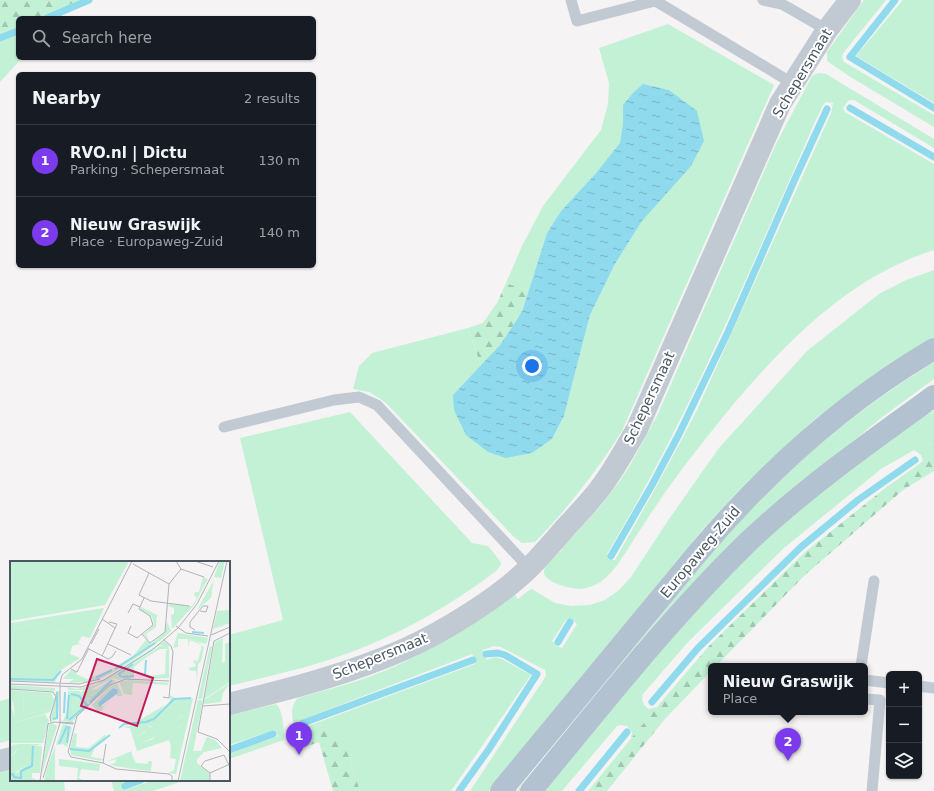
<!DOCTYPE html>
<html lang="en">
<head>
<meta charset="utf-8">
<style>
	:root { --surface:#171b24; --page:#20242c; --text:#f1f3f6; --muted:#9ea1a6; --line:#363941; --accent:#7c3aed }
	body { margin:0; font-family:"DejaVu Sans",sans-serif; background:var(--page); color:var(--text) }
	.controls { position:absolute; right:12px; bottom:12px; display:grid; overflow:hidden; border-radius:6px; box-shadow:0 1px 3px #0004 }
	.controls button { width:36px; height:36px; display:grid; place-items:center; padding:0; border:0; border-bottom:1px solid var(--line); background:var(--surface); color:var(--text); font:20px sans-serif }
	.you { position:absolute; left:532px; top:366px; width:14px; height:14px; margin:-10px; border:3px solid #fff; border-radius:50%; background:#1a73e8; box-shadow:0 0 0 6px #1a73e833 }
	.badge { display:grid; place-items:center; width:26px; height:26px; border-radius:50%; background:var(--accent); color:#fff; font-size:13px; font-weight:700 }
	.pin { position:absolute; translate:-50% -33px; filter:drop-shadow(0 1px 2px #0008) }
	.pin::after { content:''; position:absolute; top:21px; width:14px; height:12px; background:inherit; clip-path:polygon(0 0,100% 0,50% 100%) }
	.popup { position:absolute; left:708px; top:663px; width:160px; height:52px; box-sizing:border-box; display:grid; place-content:center; border-radius:6px; background:var(--surface); filter:drop-shadow(0 1px 3px #0005); font-size:13px; white-space:nowrap; color:var(--muted) }
	.popup b { font-size:15px; color:var(--text) }
	.popup::after { content:''; position:absolute; left:50%; top:100%; margin-left:-8px; border:8px solid transparent; border-top-color:var(--surface) }
	.list { margin:0; padding:0; list-style:none }
	h2 { display:flex; justify-content:space-between; align-items:center; height:52px; margin:0; padding:0 16px; font-size:17px }
	h2 small { font-size:13px; font-weight:400; color:var(--muted) }
	.list li { display:grid; grid-template-columns:26px 1fr auto; gap:12px; align-items:center; box-sizing:border-box; height:72px; padding:0 16px; border-top:1px solid var(--line) }
	.list b { display:block; font-size:15px; white-space:nowrap }
	.list p { margin:0; font-size:13px; white-space:nowrap; color:var(--muted) }
	.list em { font-size:13px; font-style:normal; color:var(--muted) }
	.icon { flex:none; width:22px; height:22px; fill:none; stroke:currentColor; stroke-width:2; stroke-linecap:round; stroke-linejoin:round }
	.map { position:relative; flex:none; width:934px; height:791px; overflow:hidden }
	.search { position:absolute; background:var(--surface); box-shadow:0 1px 3px #0004; left:16px; top:16px; width:300px; height:44px; display:flex; align-items:center; gap:10px; box-sizing:border-box; padding:0 14px; border-radius:6px; color:var(--muted); font-size:15px }
	.panel { position:absolute; background:var(--surface); box-shadow:0 1px 3px #0004; left:16px; top:72px; width:300px; height:196px; border-radius:6px }
	.map>svg:first-child { display:block }
	.grass { fill:#c3f1d5; fill-rule:evenodd }
	.forest { fill:url(#forest-firs) }
	.water { fill:url(#water-ripples) }
	.lines { fill:none; stroke-linecap:round; stroke-linejoin:round }
	.stream { stroke:#90daee; stroke-width:7 }
	.service { stroke:#c1cad2; stroke-width:11 }
	.minor { stroke:#c1cad2; stroke-width:22 }
	.primary { stroke:#b3c2d1; stroke-width:22 }
	.labels { text-anchor:middle; stroke-width:4; stroke-linejoin:round; paint-order:stroke }
	.street-label { font-size:14px; fill:#4a5661; stroke:#fff }
	.inset-river { fill:none; stroke:#90daee; stroke-width:2 }
	.inset-road { fill:none; stroke:#b1b4b9; stroke-width:1 }
	.view { fill:#c2185b; fill-opacity:0.15; stroke:#c2185b; stroke-width:2 }
	.inset-edge { fill:none; stroke:#4a5661; stroke-width:2 }
</style>
</head>
<body>
<div class="map">
<svg width="934" height="791" viewBox="0 0 934 791">
	<defs>
		<pattern id="forest-firs" width="22" height="20" patternUnits="userSpaceOnUse"><rect width="22" height="20" fill="#c3f1d5"/><path d="M5 1l3.5 6h-7zM16 11l3.5 6h-7z" fill="#a0c6b0"/></pattern>
		<pattern id="water-ripples" width="26" height="14" patternUnits="userSpaceOnUse"><rect width="26" height="14" fill="#90daee"/><path d="M2 4q2-2 4 0t4 0M15 11q2-2 4 0t4 0" fill="none" stroke="#78b4c4"/></pattern>
	</defs>
	<rect width="100%" height="100%" fill="#f5f3f3"/>
	<g class="grass">
		<path d="M 864,0 L 886,0 L 844,52 C 841,56 842,58 844,62 L 934,115 L 934,127 L 849,76 L 827,61 L 827,52 Z"/>
		<path d="M 903,0 L 934,0 L 934,103 L 856,56 Z"/>
		<path d="M 70,4 L 58,18 L 35,18 Z"/>
		<path d="M 668,24 L 774,85 L 622,431 C 597,471 568,508 535,542 L 522,543 L 514,537 L 385,402 L 369,392 L 353,389 L 359,366 L 372,353 L 468,328 L 481,366 L 453,395 L 532,453 L 552,439 L 564,416 L 590,315 L 615,264 L 642,221 L 623,105 L 623,123 L 620,143 L 596,173 L 561,211 L 547,233 L 529,291 L 506,283 L 522,246 L 543,206 L 601,130 L 608,104 L 609,83 L 599,48 Z"/>
		<path d="M 18,25 L 18,58 L 22,58 L 0,82 L 0,33 Z"/>
		<path d="M 818,73 L 826,74 L 934,139 L 934,148 L 854,100 L 849,100 L 843,108 L 845,112 L 934,164 L 934,250 C 848,277 783,345 727,412 C 706,438 685,464 666,491 C 654,509 642,526 631,544 C 623,556 615,571 603,580 C 597,585 588,588 581,589 C 571,589 541,582 544,570 C 546,564 558,554 562,550 L 562,548 L 599,508 L 619,482 L 629,467 L 658,414 L 776,144 L 812,76 ZM 826,102 L 833,103 L 831,113 L 697,410 C 671,461 643,511 615,560 L 612,560 L 607,554 C 689,417 750,270 814,124 L 823,105 Z"/>
		<path d="M 934,270 L 934,338 L 871,377 L 815,419 L 741,488 L 702,530 L 489,791 L 470,791 L 546,676 L 545,670 L 501,647 L 494,646 L 483,650 L 483,653 L 487,660 L 496,657 L 502,659 L 531,675 L 451,791 L 360,791 L 348,754 L 323,725 L 296,734 C 293,720 288,709 298,698 C 338,687 380,676 416,656 C 449,637 481,615 514,594 L 518,599 L 529,590 L 532,589 L 555,603 L 571,606 L 590,605 L 605,600 L 618,591 L 631,577 L 667,522 L 719,448 L 807,351 L 879,294 L 906,280 ZM 569,619 L 574,621 L 577,624 L 562,648 L 559,647 L 552,641 L 566,620 ZM 472,654 L 474,657 L 475,664 L 303,728 L 301,723 L 301,720 Z"/>
		<path d="M 934,362 L 934,379 L 881,418 L 827,463 L 523,791 L 517,791 C 563,734 610,677 657,620 C 696,572 735,523 780,480 C 827,435 879,396 934,362 Z"/>
		<path d="M 934,411 L 934,443 L 923,462 L 921,455 L 914,450 L 881,469 L 784,548 L 688,642 L 643,694 C 641,701 643,705 649,709 L 657,707 L 631,739 L 632,732 L 627,726 L 621,725 L 617,726 L 562,791 L 539,791 L 667,636 L 813,493 L 922,417 Z"/>
		<path d="M 350,412 L 472,543 L 488,546 L 500,561 L 501,565 L 496,571 C 455,602 411,628 364,647 C 321,665 274,675 229,686 L 229,635 L 283,620 L 240,438 Z"/>
		<path d="M 11,698 L 11,740 L 0,743 L 0,701 Z"/>
		<path d="M 276,704 C 283,709 284,731 284,740 L 229,759 L 229,754 L 278,736 L 275,730 L 229,745 L 229,715 Z"/>
		<path d="M 11,769 L 11,780 L 64,780 L 65,791 L 0,791 L 0,772 Z"/>
		<path d="M 111,780 L 132,780 L 122,783 L 125,790 L 154,780 L 186,780 L 153,791 L 114,791 Z"/>
	</g>
	<g class="forest">
		<path d="M 0,0 L 81,0 L 35,18 L 18,18 L 18,25 L 0,33 Z"/>
		<path d="M 506,283 L 529,291 L 522,312 L 500,345 L 481,366 L 468,328 L 483,323 L 497,303 Z"/>
		<path d="M 934,443 L 934,471 L 903,490 L 805,575 L 716,666 L 711,666 L 711,671 L 664,720 L 607,791 L 588,791 L 657,707 L 709,646 L 804,553 L 884,489 L 922,462 Z"/>
		<path d="M 323,725 L 337,729 L 348,754 L 360,791 L 333,791 L 319,742 L 305,747 L 300,747 L 296,734 Z"/>
	</g>
	<path class="water" d="M 643,84 L 669,90 L 697,111 L 704,141 L 691,166 L 642,221 L 615,264 L 590,315 L 564,416 L 552,439 L 532,453 L 506,458 L 488,452 L 466,435 L 454,410 L 453,395 L 500,345 L 522,312 L 547,233 L 561,211 L 596,173 L 620,143 L 623,123 L 623,105 L 633,93 Z"/>
	<g class="lines">
		<g class="stream">
			<path d="M 895,0 L 850,57 L 934,108"/>
			<path d="M 47,18 L 89,0"/>
			<path d="M 0,38 L 18,31"/>
			<path d="M 850,108 L 934,157"/>
			<path d="M 611,556 L 652,485 L 679,434 L 728,332 L 794,181 L 827,109"/>
			<path d="M 558,642 L 570,622"/>
			<path d="M 652,702 L 698,648 L 801,547 L 858,500 L 915,460"/>
			<path d="M 303,723 L 473,660"/>
			<path d="M 229,750 L 273,734"/>
			<path d="M 125,786 L 141,780"/>
			<path d="M 459,791 L 489,749 L 537,674 L 505,655 L 498,653 L 486,654"/>
			<path d="M 579,791 L 627,732"/>
		</g>
		<g class="service">
			<path d="M 571,0 L 577,21 L 655,1"/>
			<path d="M 654,0 L 792,83"/>
			<path d="M 763,0 L 782,4"/>
			<path d="M 780,0 L 782,4 L 827,30"/>
			<path d="M 224,427 L 334,400 L 359,397 L 377,405 L 529,568"/>
			<path d="M 861,666 L 874,581"/>
			<path d="M 865,680 L 889,683"/>
			<path d="M 919,686 L 934,688"/>
			<path d="M 865,699 L 880,700 L 872,791"/>
		</g>
		<g class="minor">
			<path d="M 229,704 C 289,689 349,674 405,649 C 445,631 498,598 529,568 C 542,555 554,541 566,527 C 582,510 598,493 610,474 C 620,459 628,444 637,429 L 780,104 L 827,30 L 850,0"/>
			<path d="M 0,761 L 11,758"/>
		</g>
		<g class="primary">
			<path d="M 501,791 L 696,555 C 764,474 842,403 934,349"/>
			<path d="M 531,791 C 601,706 669,619 748,542 C 805,488 870,442 934,396"/>
		</g>
	</g>
	<g class="labels">
		<g class="street-label">
			<text transform="translate(802 73) rotate(-59)" y="5">Schepersmaat</text>
			<text transform="translate(649 398) rotate(-65)" y="5">Schepersmaat</text>
			<text transform="translate(700 552) rotate(-50)" y="5">Europaweg-Zuid</text>
			<text transform="translate(380 656) rotate(-22)" y="5">Schepersmaat</text>
		</g>
	</g>
	<g transform="translate(10 561)">
		<rect width="220" height="220" fill="#f5f3f3"/>
		<path d="M 193,28 L 184,44 L 162,68 L 161,54 L 164,53 L 164,47 L 158,45 L 159,43 L 182,45 ZM 131,46 L 147,54 L 146,66 L 136,73 L 140,81 L 134,73 L 144,64 L 142,56 L 130,49 ZM 157,61 L 161,70 L 152,78 L 129,95 L 104,111 L 88,119 L 77,121 L 58,122 L 64,118 L 53,118 L 61,109 L 67,111 L 65,115 L 66,113 L 79,119 L 99,112 L 145,83 L 134,89 L 133,87 L 136,79 L 141,83 L 155,71 ZM 31,62 L 46,70 L 72,75 L 68,82 L 76,86 L 69,83 L 62,85 L 60,93 L 70,97 L 51,109 L 45,121 L 0,120 L 0,70 ZM 168,72 L 198,77 L 196,83 L 170,75 L 188,81 L 191,83 L 194,86 L 191,100 L 188,103 L 187,120 L 186,110 L 179,109 L 179,107 L 186,105 L 183,99 L 188,100 L 192,84 L 180,79 L 178,86 L 178,78 L 168,78 L 168,86 L 163,87 ZM 213,77 L 212,102 L 215,101 L 215,83 L 220,81 L 220,121 L 194,138 L 205,81 ZM 154,80 L 160,85 L 159,86 L 150,84 L 108,113 L 111,116 L 109,113 L 122,104 L 123,117 L 108,119 L 103,117 L 80,129 L 58,129 L 57,126 L 67,128 L 87,123 ZM 159,88 L 159,117 L 139,118 L 140,115 L 155,113 L 156,89 ZM 103,118 L 106,120 L 79,143 L 72,135 L 72,130 L 86,128 ZM 120,119 L 158,122 L 158,124 L 123,122 L 122,134 L 114,133 L 109,121 ZM 107,122 L 113,135 L 106,135 L 108,132 L 106,127 L 103,127 L 93,138 L 92,146 L 103,137 L 94,145 L 92,150 L 88,150 L 82,144 L 99,126 ZM 0,124 L 45,127 L 45,130 L 0,128 ZM 13,130 L 41,132 L 44,138 L 41,148 L 14,154 ZM 46,130 L 50,130 L 48,158 L 42,160 L 40,156 ZM 58,130 L 70,130 L 79,144 L 62,161 L 53,160 L 57,151 ZM 155,144 L 144,158 L 133,162 L 140,166 L 153,162 L 159,165 L 174,154 L 174,163 L 160,172 L 150,173 L 132,182 L 128,176 L 136,170 L 130,168 L 128,163 L 123,163 ZM 35,153 L 39,160 L 33,182 L 0,182 L 0,163 ZM 42,162 L 47,165 L 31,215 L 39,164 ZM 53,163 L 62,166 L 57,186 L 53,183 L 46,184 ZM 64,172 L 67,173 L 66,186 L 79,187 L 96,173 L 95,179 L 81,190 L 60,187 ZM 197,176 L 205,179 L 212,187 L 194,191 L 187,198 L 187,202 L 200,213 L 199,220 L 177,220 L 182,190 L 191,190 ZM 10,183 L 33,183 L 24,185 L 22,202 L 23,208 L 27,204 L 27,212 L 22,212 L 22,217 L 29,220 L 0,220 L 0,212 L 7,212 L 16,204 L 19,191 L 3,198 L 1,196 L 7,189 L 5,184 L 0,184 ZM 45,185 L 45,220 L 34,220 L 37,207 ZM 122,190 L 120,203 L 123,208 L 99,204 L 105,202 L 106,198 L 95,201 Z" fill="#c3f1d5"/>
		<path d="M 210,0 L 215,0 L 211,17 L 204,16 ZM 193,16 L 198,18 L 187,37 L 184,34 L 185,31 L 189,31 ZM 204,17 L 201,37 L 187,49 L 203,21 ZM 94,47 L 80,77 L 46,70 L 31,62 L 0,70 L 0,62 ZM 220,49 L 220,62 L 203,68 L 207,50 ZM 135,80 L 137,82 L 133,87 L 134,89 L 129,92 L 98,112 L 80,119 L 77,118 L 102,108 L 124,94 ZM 150,85 L 158,85 L 159,88 L 150,88 L 138,95 L 124,106 L 124,115 L 122,114 L 122,104 ZM 200,85 L 202,86 L 192,138 L 188,138 ZM 220,122 L 213,132 L 211,141 L 194,143 L 194,139 ZM 0,129 L 13,130 L 14,154 L 41,148 L 40,151 L 0,163 L 0,140 L 2,141 L 2,148 L 5,156 L 3,141 L 0,139 ZM 160,134 L 165,137 L 183,137 L 166,213 L 158,212 L 164,209 L 166,198 L 160,197 L 161,185 L 159,179 L 127,190 L 120,167 L 112,166 L 129,163 L 130,168 L 136,169 L 128,176 L 132,182 L 143,178 L 147,172 L 160,172 L 173,164 L 173,154 L 160,165 L 152,162 L 149,166 L 134,164 L 133,162 L 148,153 L 160,140 ZM 188,139 L 192,139 L 192,144 L 178,217 L 177,220 L 170,220 ZM 5,184 L 7,188 L 1,195 L 3,198 L 19,189 L 19,191 L 16,204 L 5,212 L 0,212 L 0,185 ZM 24,185 L 32,185 L 30,212 L 27,212 L 27,205 L 24,209 L 22,205 ZM 60,187 L 74,190 L 84,188 L 81,196 L 94,198 L 91,200 L 61,194 ZM 121,192 L 126,202 L 138,203 L 138,200 L 142,200 L 141,210 L 123,208 L 119,203 ZM 49,198 L 90,203 L 89,210 L 71,208 L 69,217 L 75,220 L 67,220 L 68,207 L 49,205 Z" fill="#c3f1d5"/>
		<path d="M 0,0 L 119,0 L 95,44 L 0,60 Z" fill="#c3f1d5"/>
		<path d="M 103,127 L 107,128 L 108,132 L 89,146 L 88,142 Z" fill="#90daee"/>
		<path class="inset-river" d="M 182,71 L 194,72M 105,108 L 145,82M 135,113 L 136,99M 111,116 L 109,113 L 123,103M 112,116 L 124,115M 86,117 L 102,109M 0,118 L 43,119 L 51,110M 80,141 L 102,119M 47,144 L 47,131M 54,152 L 55,131M 43,158 L 47,157 L 47,144M 57,158 L 59,134M 59,159 L 77,144 L 69,135 L 61,133M 109,167 L 114,163 L 136,161 L 144,158 L 164,138 L 181,137M 57,182 L 59,165M 49,183 L 57,165M 60,188 L 79,190 L 100,174M 0,214 L 3,213 L 4,216 L 11,217 L 11,210 L 22,205 L 23,185"/>
		<path class="inset-road" d="M 166,0 L 171,8 L 194,16M 185,0 L 203,6M 123,3 L 159,23M 139,12 L 129,34 L 141,40 L 179,45M 118,52 L 123,43 L 130,46M 92,58 L 105,67M 121,65 L 118,72 L 127,77 L 143,64 L 140,55 L 129,48 L 134,37M 166,65 L 176,72 L 198,75M 185,69 L 180,66 L 180,61 L 193,45 L 198,45 L 196,51 L 190,50M 220,72 L 204,80 L 188,171 L 207,178 L 220,191M 132,73 L 140,82 L 155,71 L 159,23 L 171,8M 201,74 L 220,66M 81,83 L 89,68M 98,83 L 121,94M 79,88 L 98,98 L 102,96 L 106,90M 92,95 L 107,63 L 99,61M 61,108 L 67,111 L 79,87M 0,120 L 69,123 L 90,118M 159,120 L 116,118 L 100,124 L 67,155 L 58,191 L 61,196 L 93,202 L 106,208 L 159,213 L 162,215 L 162,220M 50,122 L 52,114 L 72,98 L 122,0M 0,123 L 71,126 L 94,119 L 142,89 L 168,67 L 187,43 L 209,0M 0,128 L 43,131 L 46,136 L 40,156 L 41,161M 153,136 L 159,137 L 163,91 L 161,85 L 154,79M 193,145 L 220,143M 49,161 L 64,162M 93,202 L 96,183M 200,212 L 191,205 L 195,200 L 214,194 L 220,206M 33,217 L 50,162 L 50,123M 30,220 L 38,163 L 44,161 L 63,163M 168,220 L 217,0M 200,220 L 200,212 L 220,203"/>
		<path class="view" d="M 87,98 L 143,117 L 127,165 L 71,145 Z"/>
		<rect width="220" height="220" class="inset-edge"/>
	</g>
</svg>
<div class="controls">
<button>+</button>
<button>−</button>
<button><svg class="icon" aria-label="layers" viewBox="0 0 24 24"><path d="M12 4l9 5-9 5-9-5zM3 14l9 5 9-5"/></svg></button>
</div>
<div class="you"></div>
<div class="pin badge" style="left:299px;top:755px">1</div>
<div class="pin badge" style="left:788px;top:761px">2</div>
<div class="popup"><b>Nieuw Graswijk</b>Place</div>
<div class="search"><svg class="icon" aria-label="search" viewBox="0 0 24 24"><circle cx="10" cy="10" r="6"/><path d="M15 15l6 6"/></svg>Search here</div>
<section class="panel">
<h2>Nearby<small>2 results</small></h2>
<ul class="list">
<li><span class="badge">1</span><div><b>RVO.nl | Dictu</b><p>Parking · Schepersmaat</p></div><em>130 m</em></li>
<li><span class="badge">2</span><div><b>Nieuw Graswijk</b><p>Place · Europaweg-Zuid</p></div><em>140 m</em></li>
</ul>
</section>
</div>
</body>
</html>
